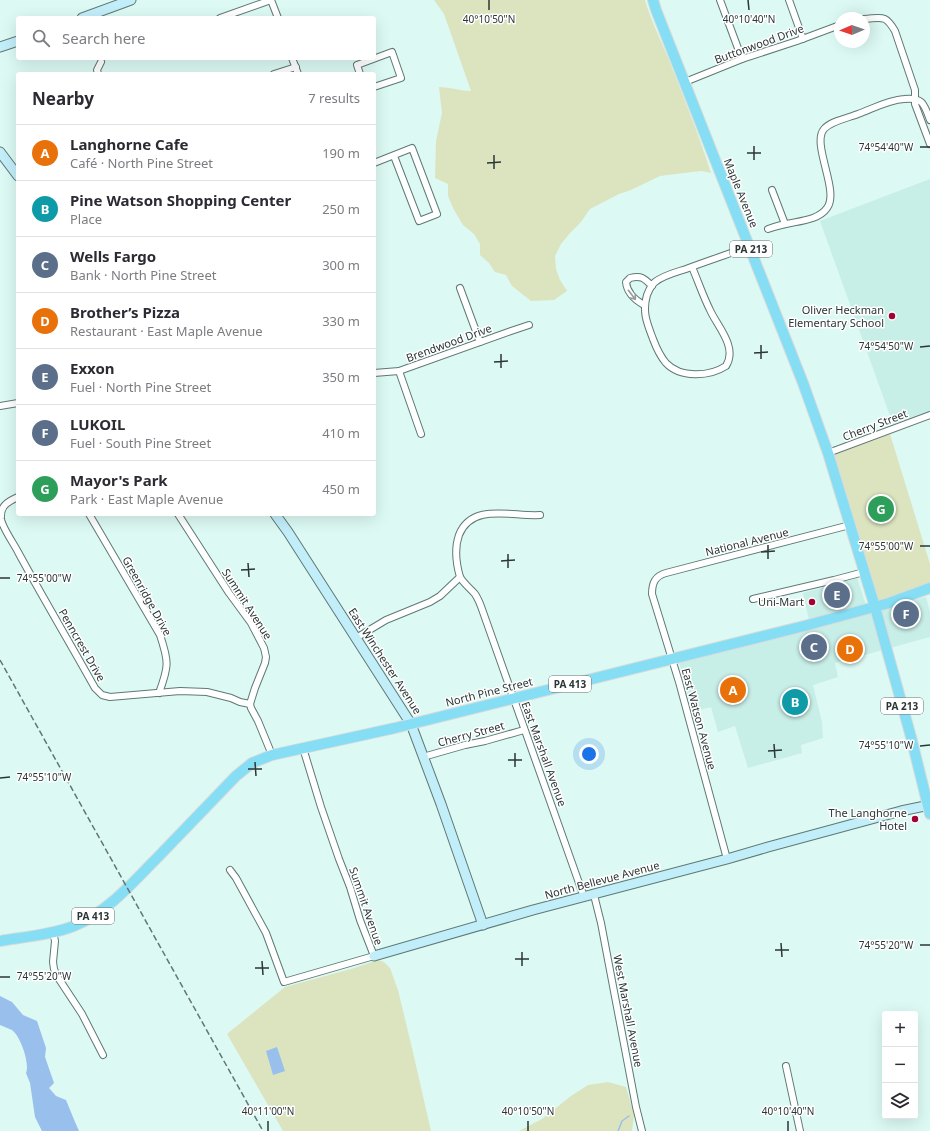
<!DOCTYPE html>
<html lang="en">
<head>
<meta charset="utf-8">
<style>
	:root { --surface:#fff; --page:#f7f7f7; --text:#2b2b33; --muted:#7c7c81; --line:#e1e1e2; --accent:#0b8043 }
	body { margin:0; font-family:"Noto Sans",sans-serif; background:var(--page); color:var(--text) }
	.controls { position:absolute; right:12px; bottom:12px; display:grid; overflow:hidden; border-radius:4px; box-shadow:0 4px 16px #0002 }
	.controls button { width:36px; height:36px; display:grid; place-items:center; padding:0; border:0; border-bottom:1px solid var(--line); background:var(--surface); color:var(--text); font:20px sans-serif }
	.compass { position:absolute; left:834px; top:12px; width:36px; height:36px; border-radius:50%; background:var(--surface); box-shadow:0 4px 16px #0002; rotate:268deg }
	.you { position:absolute; left:589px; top:754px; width:14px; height:14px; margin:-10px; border:3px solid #fff; border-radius:50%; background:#1a73e8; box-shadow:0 0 0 6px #1a73e833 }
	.badge { display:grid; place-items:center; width:26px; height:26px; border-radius:50%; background:var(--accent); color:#fff; font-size:13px; font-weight:700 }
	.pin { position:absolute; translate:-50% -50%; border:2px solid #fff; box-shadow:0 1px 4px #0006 }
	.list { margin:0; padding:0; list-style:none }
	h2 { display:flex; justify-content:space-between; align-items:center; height:52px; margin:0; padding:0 16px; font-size:17px }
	h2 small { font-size:13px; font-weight:400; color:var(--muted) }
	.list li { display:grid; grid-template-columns:26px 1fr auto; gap:12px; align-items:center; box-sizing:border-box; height:56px; padding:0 16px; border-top:1px solid var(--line) }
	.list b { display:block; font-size:15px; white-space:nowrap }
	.list p { margin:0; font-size:13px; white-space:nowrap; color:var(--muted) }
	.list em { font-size:13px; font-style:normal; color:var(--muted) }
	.icon { flex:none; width:22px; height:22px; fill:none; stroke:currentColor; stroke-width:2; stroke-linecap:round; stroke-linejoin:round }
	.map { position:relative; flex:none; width:930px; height:1131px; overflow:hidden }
	.search { position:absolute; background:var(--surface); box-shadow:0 4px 16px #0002; left:16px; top:16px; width:360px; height:44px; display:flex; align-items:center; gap:10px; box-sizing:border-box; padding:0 14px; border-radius:4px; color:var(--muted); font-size:15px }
	.panel { position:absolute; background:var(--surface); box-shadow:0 4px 16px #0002; left:16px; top:72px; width:360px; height:444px; border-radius:4px }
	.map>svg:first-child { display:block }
	.built { fill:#c8eee8 }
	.green { fill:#dce4bf }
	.water { fill:#99bfec }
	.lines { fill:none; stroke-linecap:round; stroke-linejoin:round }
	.stream { stroke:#99bfec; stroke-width:1.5 }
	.street-casing { stroke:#5f7975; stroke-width:8 }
	.secondary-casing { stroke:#5f7975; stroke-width:11 }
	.primary-casing { stroke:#d9dbdb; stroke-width:12 }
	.street { stroke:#fff; stroke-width:6 }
	.secondary { stroke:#c2eef9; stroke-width:9 }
	.primary { stroke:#86def4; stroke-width:10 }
	.rail { stroke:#647573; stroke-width:1.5; stroke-dasharray:6 3; stroke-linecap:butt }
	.oneway { stroke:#959a9a }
	.ticks { fill:none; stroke:#2b3635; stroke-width:1.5 }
	.poi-dot { fill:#a10133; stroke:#fff; stroke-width:1.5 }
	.labels { text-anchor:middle; stroke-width:3; stroke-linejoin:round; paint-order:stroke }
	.shield { fill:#fff; stroke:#6b7272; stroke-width:1 }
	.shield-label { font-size:10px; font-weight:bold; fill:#2b3635 }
	.street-label { font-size:11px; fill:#2b3635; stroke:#fff }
	.poi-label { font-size:11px; fill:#2b3635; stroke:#fff; text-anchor:end }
	.ticks-label { font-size:10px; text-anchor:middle; fill:#2b3635; stroke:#fff; stroke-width:3; stroke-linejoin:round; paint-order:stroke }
</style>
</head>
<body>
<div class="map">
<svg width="930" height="1131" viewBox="0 0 930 1131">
	<rect width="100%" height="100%" fill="#dcf9f4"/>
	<g class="built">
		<path d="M 930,179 L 930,411 L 893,424 L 820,221 Z"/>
		<path d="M 857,578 L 869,614 L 926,597 L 930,612 L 930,637 L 835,663 L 838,677 L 813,685 L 822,722 L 823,738 L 801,745 L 802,753 L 748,768 L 735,726 L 718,732 L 711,707 L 692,712 L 679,662 L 811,629 L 803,593 Z"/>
	</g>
	<g class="green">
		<path d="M 434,0 L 645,0 C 651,21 661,40 669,60 C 684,98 699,135 711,173 L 702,171 L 692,172 L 660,176 L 631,190 L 619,194 L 590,209 L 581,222 L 571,232 L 561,244 L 555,256 L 556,269 L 560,280 L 567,291 L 554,300 L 531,301 L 512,286 L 506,275 L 495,272 L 489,263 L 480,255 L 480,244 L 474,234 L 463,225 L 453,208 L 448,196 L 448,184 L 435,178 L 436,141 L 442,113 L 439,87 C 450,87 460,91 471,91 L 444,14 Z"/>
		<path d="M 890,434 L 930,564 L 930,583 L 880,601 L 877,600 L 833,455 Z"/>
		<path d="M 378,960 L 384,962 L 390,968 L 398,990 L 412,1048 L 431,1131 L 283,1131 L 227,1034 L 285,987 L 351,969 Z"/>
		<path d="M 608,1082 L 626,1087 L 634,1115 L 632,1131 L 519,1131 L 542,1119 L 571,1096 L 588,1085 Z"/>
	</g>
	<g class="water">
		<path d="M 0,996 L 12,1002 L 23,1015 L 37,1021 L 46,1048 L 45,1057 L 54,1083 L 49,1088 L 56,1096 L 66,1100 L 75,1122 L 79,1131 L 42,1131 L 35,1117 L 30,1083 L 26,1073 C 30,1064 21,1037 12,1030 C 8,1028 4,1027 0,1025 Z"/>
		<path d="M 277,1047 L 285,1071 L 273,1075 L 266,1051 Z"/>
	</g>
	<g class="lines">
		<path class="stream" d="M 618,1131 L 622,1121 L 629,1116"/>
		<g class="street-casing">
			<g id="street">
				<path d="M 271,0 L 278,18"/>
				<path d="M 720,0 L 742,59"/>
				<path d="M 789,0 L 803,39"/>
				<path d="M 220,18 L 271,0"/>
				<path d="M 864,19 C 882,18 885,14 895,31 L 915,90 L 915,104 L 930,144"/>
				<path d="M 292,58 L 298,74"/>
				<path d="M 98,74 L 97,70 L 101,62"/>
				<path d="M 274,74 L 296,67"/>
				<path d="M 360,74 L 357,65 L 392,52 L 401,78 L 374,87"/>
				<path d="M 685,82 L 742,59 L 797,41 L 840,25"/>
				<path d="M 374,163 L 412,148 L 437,214 L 419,221 L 394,156"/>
				<path d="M 772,190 L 785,224"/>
				<path d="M 768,229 C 774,227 780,225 786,224 C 799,221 819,220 827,208 C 840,191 811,144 824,129 C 831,121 848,118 858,114 C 872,109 888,100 904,99 C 923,97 924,104 930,120"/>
				<path d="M 692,267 C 698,281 703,296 710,310 C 717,326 738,347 726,366 C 709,377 680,378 666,363 C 660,356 656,347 653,339 C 647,323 642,312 647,295 C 649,290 651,285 655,282 C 664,275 677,272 686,269 C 707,261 729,254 750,246"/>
				<path d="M 460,288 L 480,342"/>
				<path d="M 644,305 C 635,300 627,293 626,282 L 630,278 C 641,275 644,278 652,286"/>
				<path d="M 399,371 L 421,434"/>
				<path d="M 374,373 L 399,371 L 511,331 L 529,325"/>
				<path d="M 0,406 L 18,403"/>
				<path d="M 828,453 L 930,415"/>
				<path d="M 18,497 C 7,502 0,506 1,519 C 2,527 14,544 18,552 C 43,598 70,643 95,688 L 102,695 L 110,697 L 180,691 L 207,692 L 231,698 L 240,702 L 250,704"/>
				<path d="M 89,514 L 160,635 C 169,662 169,666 159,693"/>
				<path d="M 178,514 L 229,593 L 251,623 L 264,648 L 266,657 L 265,663 L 255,688 L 250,704 L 251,708 L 258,721 L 272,755"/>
				<path d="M 460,577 C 464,584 470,588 475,594 C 479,600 481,606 483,612 L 584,897"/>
				<path d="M 753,599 L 834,580 L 864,572"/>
				<path d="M 356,638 L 386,620 L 430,602 L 440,596 L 460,577 C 456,563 454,549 459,535 C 472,502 513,517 540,515"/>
				<path d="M 423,757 L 465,745 L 485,741 L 524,730"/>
				<path d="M 727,859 L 679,682 L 652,594 C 652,583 655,576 666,573 L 850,525"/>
				<path d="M 230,870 L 236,878 L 266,933 L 284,982 L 374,956 L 360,920 L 350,887 L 339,859 L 321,807 L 303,748"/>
				<path d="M 594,895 L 601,923 L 636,1107 L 642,1131"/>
				<path d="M 53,932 L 55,941 L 53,962 L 54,969 L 57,976 L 82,1014 L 103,1055"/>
				<path d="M 786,1066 L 800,1131"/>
			</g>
		</g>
		<g class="secondary-casing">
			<g id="secondary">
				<path d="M 82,18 L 131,0"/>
				<path d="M 0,47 L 18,41"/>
				<path d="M 0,152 L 18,176"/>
				<path d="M 275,514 L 288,532 L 411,724 L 441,804 L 483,925"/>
				<path d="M 374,956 L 533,910 L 727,859 L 768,847 L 901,811 L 930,805"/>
			</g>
		</g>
		<g class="primary-casing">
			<g id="primary">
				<path d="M 653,0 L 656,10 L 803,383 L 828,453 L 875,607 L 911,737 L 930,814"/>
				<path d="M 0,941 C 24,937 51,935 74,926 C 108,912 133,882 158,857 C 184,830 210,803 236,776 L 252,763 L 272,755 L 395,728 L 804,626 L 889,603 L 930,588"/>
			</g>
		</g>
		<use href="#street" class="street"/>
		<use href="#secondary" class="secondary"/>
		<use href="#primary" class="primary"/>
		<path class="rail" d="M 0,660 L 263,1131"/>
	</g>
	<defs><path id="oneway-shaft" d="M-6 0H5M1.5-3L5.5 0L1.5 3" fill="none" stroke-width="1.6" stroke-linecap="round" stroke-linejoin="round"/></defs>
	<use class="oneway" href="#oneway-shaft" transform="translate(632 295) rotate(52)"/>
	<path class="ticks" d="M 489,0 L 489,10M 748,0 L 749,10M 754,146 L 754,160M 920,147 L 930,147M 747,153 L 761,153M 494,155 L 494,169M 487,163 L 501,162M 761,345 L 761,359M 920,347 L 930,346M 754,353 L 768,352M 501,354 L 501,368M 494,362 L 508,361M 768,545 L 768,559M 920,546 L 930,546M 761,552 L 775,551M 508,554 L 508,568M 501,561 L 515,560M 248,563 L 249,577M 241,570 L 255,569M 0,578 L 10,578M 774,744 L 775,758M 920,746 L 930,745M 768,751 L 782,750M 515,753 L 515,767M 508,760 L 522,760M 255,762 L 256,776M 248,769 L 262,769M 0,778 L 10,777M 781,943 L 782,957M 920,945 L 930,945M 775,950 L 789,950M 522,952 L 522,966M 515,959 L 529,959M 262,961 L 263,975M 255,968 L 269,968M 0,977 L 10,977M 268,1121 L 268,1131M 528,1121 L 528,1131M 788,1121 L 788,1131"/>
	<g class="poi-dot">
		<circle cx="892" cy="316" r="4"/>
		<circle cx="812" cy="602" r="4"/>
		<circle cx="915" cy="819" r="4"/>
	</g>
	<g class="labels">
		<g class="shield">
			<rect x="730" y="241" width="42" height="16" rx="3"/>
			<rect x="549" y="676" width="42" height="16" rx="3"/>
			<rect x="881" y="698" width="42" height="16" rx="3"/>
			<rect x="72" y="908" width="42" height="16" rx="3"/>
		</g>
		<g class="shield-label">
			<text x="751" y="253">PA 213</text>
			<text x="570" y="688">PA 413</text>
			<text x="902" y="710">PA 213</text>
			<text x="93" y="920">PA 413</text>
		</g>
		<g class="street-label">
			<text transform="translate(759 44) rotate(-20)" y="4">Buttonwood Drive</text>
			<text transform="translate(741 193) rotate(68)" y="4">Maple Avenue</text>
			<text transform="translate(449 343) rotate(-20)" y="4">Brendwood Drive</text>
			<text transform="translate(875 425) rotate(-21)" y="4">Cherry Street</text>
			<text transform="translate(747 542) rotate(-14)" y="4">National Avenue</text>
			<text transform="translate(147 596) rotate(61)" y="4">Greenridge Drive</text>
			<text transform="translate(247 604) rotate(57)" y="4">Summit Avenue</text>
			<text transform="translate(82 645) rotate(60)" y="4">Penncrest Drive</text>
			<text transform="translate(385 661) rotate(57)" y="4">East Winchester Avenue</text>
			<text transform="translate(489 692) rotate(-14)" y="4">North Pine Street</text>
			<text transform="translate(699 719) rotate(75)" y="4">East Watson Avenue</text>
			<text transform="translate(471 734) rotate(-15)" y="4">Cherry Street</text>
			<text transform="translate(544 754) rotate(70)" y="4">East Marshall Avenue</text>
			<text transform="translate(602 880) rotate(-15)" y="4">North Bellevue Avenue</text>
			<text transform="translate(366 906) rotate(71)" y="4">Summit Avenue</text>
			<text transform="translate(628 1011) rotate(79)" y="4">West Marshall Avenue</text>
		</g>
		<g class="poi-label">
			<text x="884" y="314">Oliver Heckman<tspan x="884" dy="13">Elementary School</tspan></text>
			<text x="804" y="606">Uni-Mart</text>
			<text x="907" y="817">The Langhorne<tspan x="907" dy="13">Hotel</tspan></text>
		</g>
	</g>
	<g class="ticks-label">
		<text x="489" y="23">40°10'50"N</text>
		<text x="749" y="23">40°10'40"N</text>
		<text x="886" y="151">74°54'40"W</text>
		<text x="886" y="350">74°54'50"W</text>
		<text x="886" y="550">74°55'00"W</text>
		<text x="44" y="582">74°55'00"W</text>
		<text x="886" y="749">74°55'10"W</text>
		<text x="44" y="781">74°55'10"W</text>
		<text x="886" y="949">74°55'20"W</text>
		<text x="44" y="980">74°55'20"W</text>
		<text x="268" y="1115">40°11'00"N</text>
		<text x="528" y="1115">40°10'50"N</text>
		<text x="788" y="1115">40°10'40"N</text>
	</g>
</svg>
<div class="controls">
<button>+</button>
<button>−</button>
<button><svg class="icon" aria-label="layers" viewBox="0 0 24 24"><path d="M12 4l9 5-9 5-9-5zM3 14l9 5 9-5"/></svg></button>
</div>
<svg class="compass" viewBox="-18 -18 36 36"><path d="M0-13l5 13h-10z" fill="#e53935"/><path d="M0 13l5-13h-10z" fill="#7c7c81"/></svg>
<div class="you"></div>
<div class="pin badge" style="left:733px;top:690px;background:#e8710a">A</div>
<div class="pin badge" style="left:795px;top:702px;background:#0f9aa8">B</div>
<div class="pin badge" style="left:814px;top:647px;background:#5c6f8a">C</div>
<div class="pin badge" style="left:850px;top:649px;background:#e8710a">D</div>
<div class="pin badge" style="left:837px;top:595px;background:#5c6f8a">E</div>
<div class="pin badge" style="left:906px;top:614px;background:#5c6f8a">F</div>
<div class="pin badge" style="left:881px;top:509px;background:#2e9e5b">G</div>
<div class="search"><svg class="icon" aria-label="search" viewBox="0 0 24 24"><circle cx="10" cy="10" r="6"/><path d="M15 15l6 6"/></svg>Search here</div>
<section class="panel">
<h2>Nearby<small>7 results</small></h2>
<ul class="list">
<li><span class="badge" style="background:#e8710a">A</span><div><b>Langhorne Cafe</b><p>Café · North Pine Street</p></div><em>190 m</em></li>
<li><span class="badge" style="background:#0f9aa8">B</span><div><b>Pine Watson Shopping Center</b><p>Place</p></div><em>250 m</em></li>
<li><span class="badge" style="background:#5c6f8a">C</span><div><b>Wells Fargo</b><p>Bank · North Pine Street</p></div><em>300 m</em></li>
<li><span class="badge" style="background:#e8710a">D</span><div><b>Brother’s Pizza</b><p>Restaurant · East Maple Avenue</p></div><em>330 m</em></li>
<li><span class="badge" style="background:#5c6f8a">E</span><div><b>Exxon</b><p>Fuel · North Pine Street</p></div><em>350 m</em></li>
<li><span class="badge" style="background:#5c6f8a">F</span><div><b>LUKOIL</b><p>Fuel · South Pine Street</p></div><em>410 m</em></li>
<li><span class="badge" style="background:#2e9e5b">G</span><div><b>Mayor's Park</b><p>Park · East Maple Avenue</p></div><em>450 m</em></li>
</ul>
</section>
</div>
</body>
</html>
